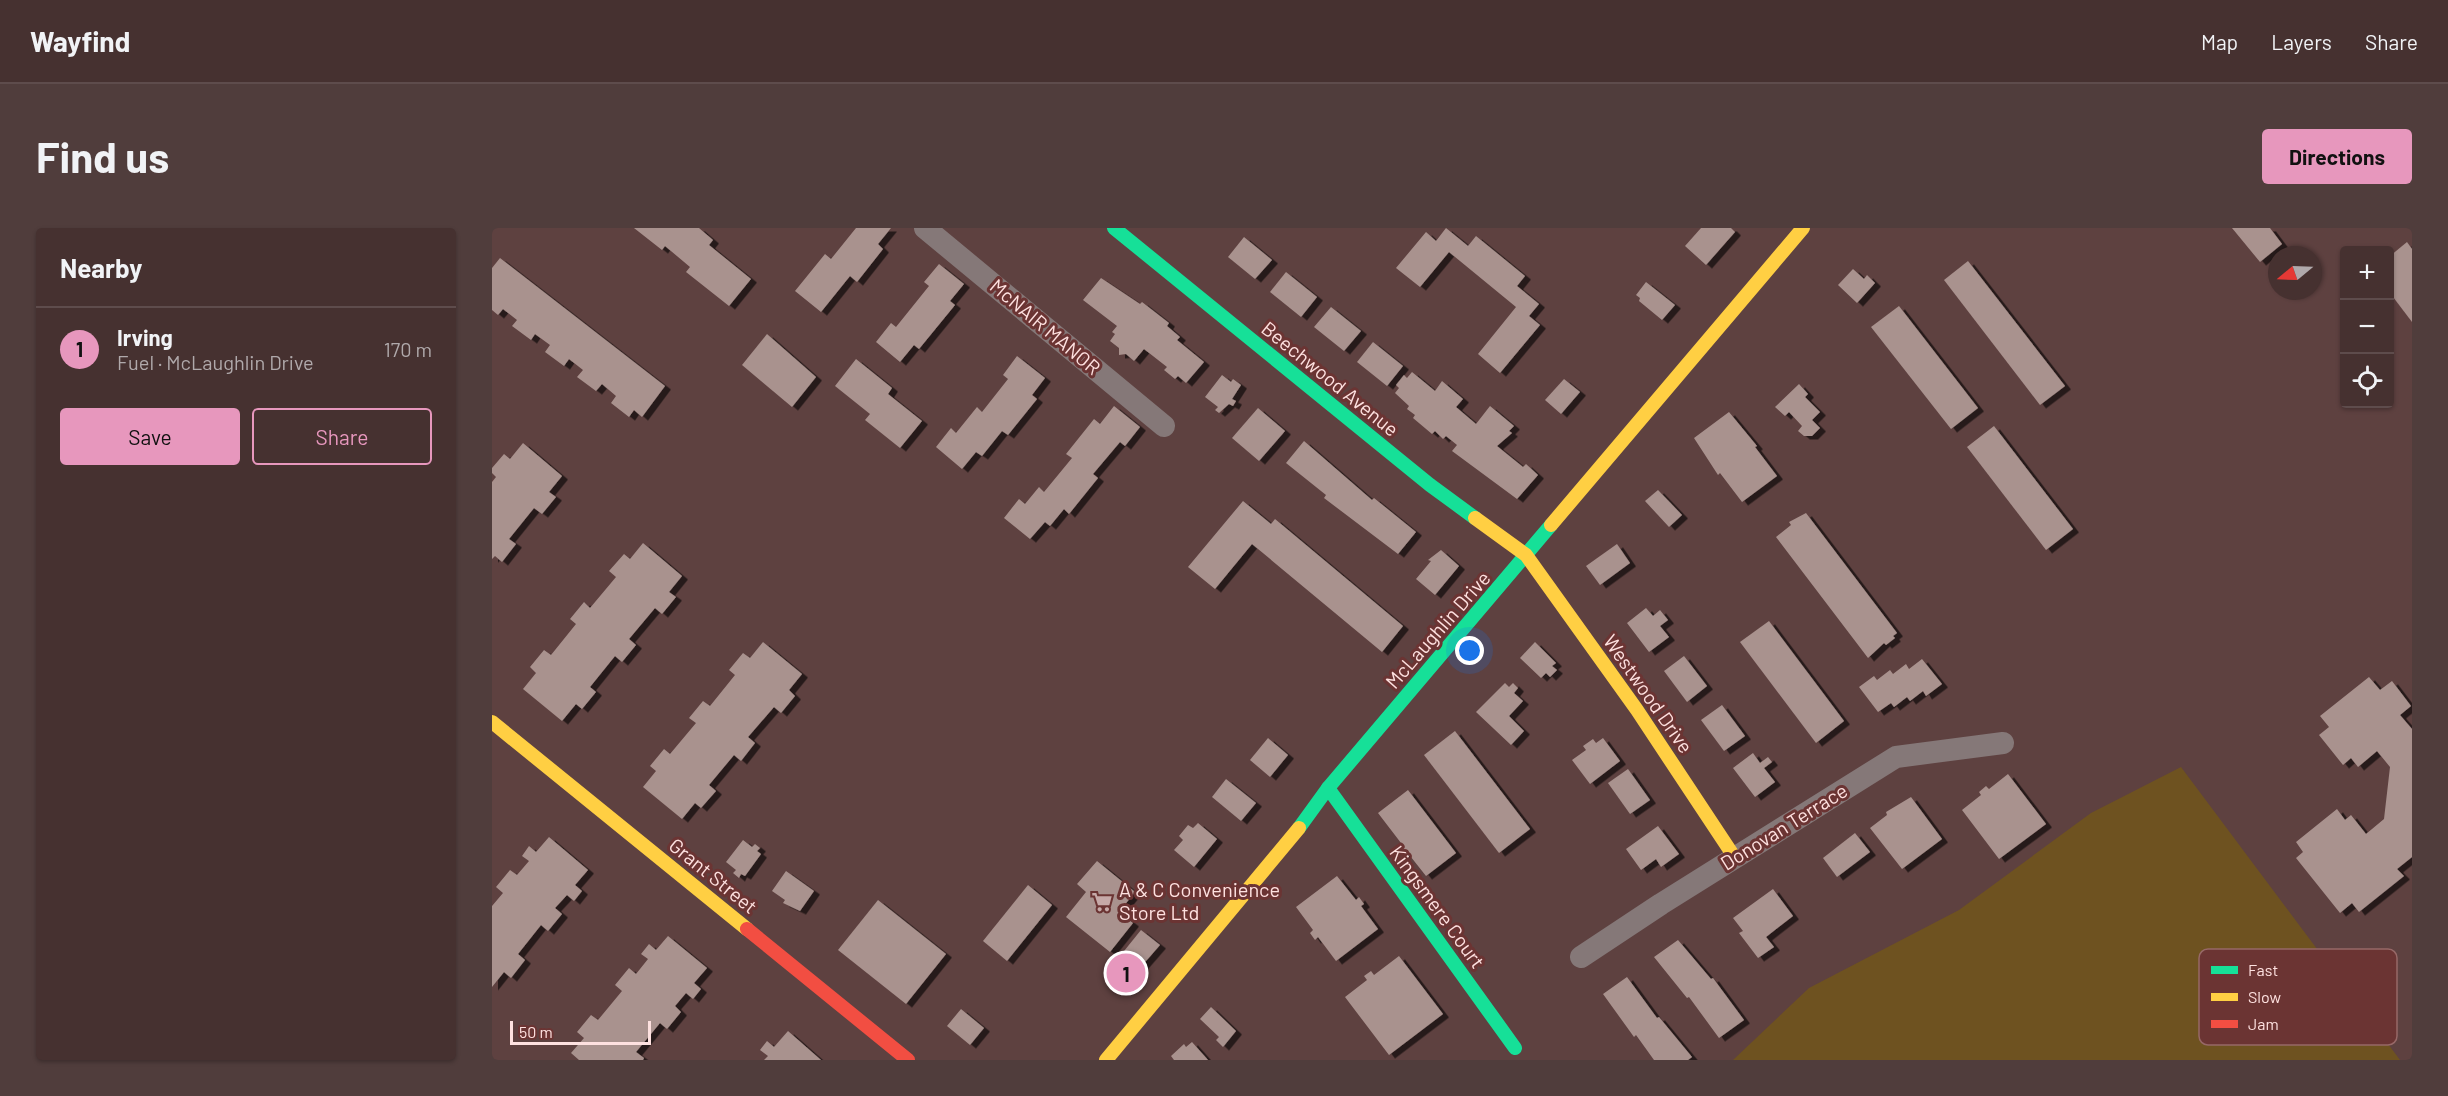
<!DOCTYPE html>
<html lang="en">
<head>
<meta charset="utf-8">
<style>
	:root { --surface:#463130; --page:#503d3c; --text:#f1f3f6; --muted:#b0a9ab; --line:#5e4c4c; --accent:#e797bd }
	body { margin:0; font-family:Barlow,sans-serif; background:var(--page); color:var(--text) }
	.controls { position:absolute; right:18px; top:18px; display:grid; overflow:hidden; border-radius:6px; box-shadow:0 2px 4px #0004 }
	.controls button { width:54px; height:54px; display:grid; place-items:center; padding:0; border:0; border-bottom:2px solid var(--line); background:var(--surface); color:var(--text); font:30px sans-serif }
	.compass { position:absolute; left:1776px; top:18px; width:54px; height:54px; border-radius:50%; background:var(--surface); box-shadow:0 2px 4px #0004; rotate:251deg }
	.scale { position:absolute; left:18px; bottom:15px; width:141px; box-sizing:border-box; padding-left:6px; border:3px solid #fee1e0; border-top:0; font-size:16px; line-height:21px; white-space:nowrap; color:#fee1e0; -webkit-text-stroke:4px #6b3433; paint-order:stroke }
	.you { position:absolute; left:978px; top:423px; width:21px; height:21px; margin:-15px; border:4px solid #fff; border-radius:50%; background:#1a73e8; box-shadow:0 0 0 9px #1a73e833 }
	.badge { display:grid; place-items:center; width:39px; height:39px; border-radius:50%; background:var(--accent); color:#111; font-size:20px; font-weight:700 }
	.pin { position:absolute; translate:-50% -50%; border:3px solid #fff; box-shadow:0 2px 6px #0006 }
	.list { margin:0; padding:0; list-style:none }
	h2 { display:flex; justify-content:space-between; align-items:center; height:78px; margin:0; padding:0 24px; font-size:26px }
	h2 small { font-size:20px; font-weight:400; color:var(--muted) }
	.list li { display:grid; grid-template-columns:39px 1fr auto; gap:18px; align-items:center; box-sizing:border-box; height:84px; padding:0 24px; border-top:2px solid var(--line) }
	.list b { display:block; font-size:22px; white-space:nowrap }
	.list p { margin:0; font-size:20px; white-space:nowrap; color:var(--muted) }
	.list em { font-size:20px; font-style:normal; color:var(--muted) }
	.actions { display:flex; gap:12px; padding:18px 24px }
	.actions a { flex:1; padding:14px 0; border:2px solid var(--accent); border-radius:6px; text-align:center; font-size:21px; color:var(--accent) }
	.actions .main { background:var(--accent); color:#111 }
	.icon { flex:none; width:33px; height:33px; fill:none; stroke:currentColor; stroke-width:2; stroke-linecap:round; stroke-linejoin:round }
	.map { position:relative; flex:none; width:1920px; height:832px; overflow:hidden; border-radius:6px }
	header { display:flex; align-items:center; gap:36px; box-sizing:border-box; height:84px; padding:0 30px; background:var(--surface); border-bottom:2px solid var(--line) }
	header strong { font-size:28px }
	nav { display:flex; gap:33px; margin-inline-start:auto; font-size:21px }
	.intro { display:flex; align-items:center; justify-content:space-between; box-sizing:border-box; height:144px; padding:0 36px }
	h1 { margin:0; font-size:42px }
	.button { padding:15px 27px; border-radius:6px; background:var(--accent); color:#111; font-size:21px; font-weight:700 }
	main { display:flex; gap:36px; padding:0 36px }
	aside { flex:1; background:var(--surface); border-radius:6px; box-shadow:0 2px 4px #0004 }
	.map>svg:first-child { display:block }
	.green { fill:#6e5220 }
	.building { fill:#a9928e; filter:url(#shadow) }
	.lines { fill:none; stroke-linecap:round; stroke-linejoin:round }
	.street { stroke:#857878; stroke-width:22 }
	.fast { stroke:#16e098; stroke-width:14 }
	.slow { stroke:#ffcf43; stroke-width:14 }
	.jam { stroke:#f24e42; stroke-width:14 }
	.labels { text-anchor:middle; stroke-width:6; stroke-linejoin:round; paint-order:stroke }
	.street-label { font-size:20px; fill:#fee1e0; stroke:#6b3433 }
	.poi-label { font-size:20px; fill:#fee1e0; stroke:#6b3433; text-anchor:start }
	.key { fill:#6b3433; stroke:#976867; stroke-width:1.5 }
	.key-label { font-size:16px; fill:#fee1e0 }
</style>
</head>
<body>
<header>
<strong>Wayfind</strong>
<nav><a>Map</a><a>Layers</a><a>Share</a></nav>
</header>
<div class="intro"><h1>Find us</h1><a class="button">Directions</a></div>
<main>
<aside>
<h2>Nearby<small></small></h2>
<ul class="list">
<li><span class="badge">1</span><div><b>Irving</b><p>Fuel · McLaughlin Drive</p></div><em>170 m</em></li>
</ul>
<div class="actions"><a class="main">Save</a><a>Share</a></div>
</aside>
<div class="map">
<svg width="1920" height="832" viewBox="0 0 1920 832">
	<defs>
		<filter id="shadow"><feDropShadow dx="6" dy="3.5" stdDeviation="0" flood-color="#0009"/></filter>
	</defs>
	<rect width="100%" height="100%" fill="#5e4140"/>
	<path class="green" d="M 1689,539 L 1908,832 L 1241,832 L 1317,760 L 1467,682 L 1599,585 Z"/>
	<g class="building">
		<path d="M 142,0 L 207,0 L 221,12 L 217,17 L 259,51 L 237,78 L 194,44 L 198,39 L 173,18 L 170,22 Z"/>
		<path d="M 364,0 L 399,0 L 386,16 L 391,21 L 365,54 L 358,48 L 329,84 L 303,63 L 333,26 L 339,31 Z"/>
		<path d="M 954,0 L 976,18 L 984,8 L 1033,48 L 1025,58 L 1047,76 L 1037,88 L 1048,97 L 1008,145 L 986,126 L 1024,79 L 957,24 L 928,59 L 904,40 L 934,4 L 944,13 Z"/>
		<path d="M 1209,0 L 1239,0 L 1243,4 L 1214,37 L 1193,18 Z"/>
		<path d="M 1740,0 L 1778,0 L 1790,16 L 1768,34 Z"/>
		<path d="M 752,9 L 780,32 L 763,51 L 736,29 Z"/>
		<path d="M 1915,14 L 1920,21 L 1920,94 L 1898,65 L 1898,28 Z"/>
		<path d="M 8,30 L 173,158 L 150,189 L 142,182 L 137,189 L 119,175 L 124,168 L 110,156 L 104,163 L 85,149 L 91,142 L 77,131 L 72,138 L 53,124 L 58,117 L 43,106 L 39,112 L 20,98 L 25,92 L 11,81 L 6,87 L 0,82 L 0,40 Z"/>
		<path d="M 1476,33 L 1573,158 L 1548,177 L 1452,52 Z"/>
		<path d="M 447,36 L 472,56 L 458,73 L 463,77 L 427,121 L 422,117 L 408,134 L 384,114 L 399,95 L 404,99 L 437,58 L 432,54 Z"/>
		<path d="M 1361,41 L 1372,51 L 1375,47 L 1383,55 L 1365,75 L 1346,57 Z"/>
		<path d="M 794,44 L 825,69 L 809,89 L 778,64 Z"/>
		<path d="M 609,50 L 648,76 L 650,74 L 677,95 L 675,98 L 688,109 L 685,112 L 712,134 L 694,155 L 686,148 L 683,151 L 672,142 L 675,139 L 652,121 L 642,133 L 634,126 L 627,127 L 627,120 L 618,113 L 623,106 L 620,104 L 625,98 L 591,72 Z"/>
		<path d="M 1154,54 L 1183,77 L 1170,92 L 1147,73 L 1148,70 L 1144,67 Z"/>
		<path d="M 1407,78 L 1486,180 L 1459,201 L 1379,99 Z"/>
		<path d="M 839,79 L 869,103 L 852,123 L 822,99 Z"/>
		<path d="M 275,106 L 324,149 L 300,179 L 250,137 Z"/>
		<path d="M 881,114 L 911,138 L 895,158 L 865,134 Z"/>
		<path d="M 525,128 L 553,150 L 540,167 L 545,171 L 516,207 L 510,203 L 490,228 L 484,224 L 470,241 L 444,219 L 459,200 L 464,205 L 485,179 L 490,184 L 516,151 L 511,147 Z"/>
		<path d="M 364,131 L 400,160 L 396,166 L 430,193 L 408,220 L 373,192 L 378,186 L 343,158 Z"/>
		<path d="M 920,144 L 943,163 L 950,153 L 971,171 L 964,179 L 984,196 L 998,178 L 1022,198 L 1017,203 L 1020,205 L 1005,218 L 1031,239 L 1034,236 L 1046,247 L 1025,271 L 960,223 L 965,217 L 954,208 L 951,211 L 943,203 L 940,206 L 921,190 L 923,187 L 915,181 L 917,178 L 903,165 L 907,160 L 904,157 L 912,147 L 915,150 Z"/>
		<path d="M 730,147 L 739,154 L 741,151 L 749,157 L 740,171 L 744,173 L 741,178 L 737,176 L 727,185 L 723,182 L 726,179 L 713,169 Z"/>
		<path d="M 1072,151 L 1088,164 L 1069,186 L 1053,172 Z"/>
		<path d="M 1307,156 L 1316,166 L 1313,169 L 1328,184 L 1320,192 L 1328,200 L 1320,208 L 1312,208 L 1306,203 L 1310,198 L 1297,184 L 1293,188 L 1283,179 Z"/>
		<path d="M 622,178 L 648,199 L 633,218 L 628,214 L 601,246 L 606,250 L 577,286 L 572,281 L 558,298 L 553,294 L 538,311 L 512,290 L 527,271 L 533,276 L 547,259 L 552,264 L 580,230 L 574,226 L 602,191 L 608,196 Z"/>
		<path d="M 766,180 L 793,203 L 767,233 L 740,210 Z"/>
		<path d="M 1237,184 L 1265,218 L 1263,219 L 1285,248 L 1250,274 L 1228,245 L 1226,247 L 1202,210 Z"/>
		<path d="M 1502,198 L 1581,301 L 1554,322 L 1475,219 Z"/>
		<path d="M 812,213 L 880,272 L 882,270 L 924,304 L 906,326 L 832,270 L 834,267 L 794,235 Z"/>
		<path d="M 31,215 L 70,248 L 57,264 L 64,269 L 50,286 L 42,280 L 17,311 L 24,316 L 10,334 L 3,328 L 0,331 L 0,254 L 4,249 L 0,245 L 0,240 L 12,226 L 18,231 Z"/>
		<path d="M 1166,262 L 1190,287 L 1177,299 L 1153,273 Z"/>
		<path d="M 751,273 L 779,296 L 783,291 L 911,398 L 890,424 L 760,316 L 723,361 L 696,339 Z"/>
		<path d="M 1314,285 L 1405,405 L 1401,408 L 1403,410 L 1394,417 L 1392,415 L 1376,430 L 1284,309 L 1299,297 L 1297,294 Z"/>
		<path d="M 151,315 L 190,348 L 177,364 L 184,369 L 170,386 L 163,380 L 137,411 L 144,417 L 130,434 L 123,428 L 98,459 L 104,464 L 90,481 L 84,476 L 70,493 L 31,461 L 44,445 L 38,439 L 52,422 L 59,427 L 84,396 L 78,391 L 92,374 L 98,380 L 124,349 L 117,343 L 132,326 L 138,331 Z"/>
		<path d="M 1125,316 L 1138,335 L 1108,357 L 1094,338 Z"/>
		<path d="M 949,322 L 967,338 L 943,367 L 924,351 L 939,333 L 936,332 Z"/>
		<path d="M 1154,380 L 1161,388 L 1168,382 L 1176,392 L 1168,398 L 1177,409 L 1157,424 L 1135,395 Z"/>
		<path d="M 1277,393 L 1352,493 L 1324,515 L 1248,414 Z"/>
		<path d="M 271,414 L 310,446 L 297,462 L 303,468 L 289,485 L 282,479 L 256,509 L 263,515 L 249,533 L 242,527 L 217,557 L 224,563 L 209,580 L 203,575 L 190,591 L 151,559 L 164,543 L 158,538 L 172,521 L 178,526 L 204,495 L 197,490 L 211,473 L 218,478 L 243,447 L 237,442 L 251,425 L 258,430 Z"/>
		<path d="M 1043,414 L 1064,435 L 1060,438 L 1065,442 L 1058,449 L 1054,445 L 1049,450 L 1028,430 Z"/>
		<path d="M 1192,428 L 1215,458 L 1195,474 L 1172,443 Z"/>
		<path d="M 1430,431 L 1450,456 L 1434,468 L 1431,463 L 1418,473 L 1415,469 L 1402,479 L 1399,475 L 1386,484 L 1367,459 L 1382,448 L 1385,452 L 1398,442 L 1401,446 L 1414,436 L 1417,441 Z"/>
		<path d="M 1877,449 L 1888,462 L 1900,453 L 1919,478 L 1908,487 L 1920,501 L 1920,629 L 1905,641 L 1912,648 L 1867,684 L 1860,675 L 1848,685 L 1804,630 L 1811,624 L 1804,614 L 1845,581 L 1853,592 L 1859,587 L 1874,606 L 1892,591 L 1898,539 L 1885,523 L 1866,539 L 1859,530 L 1851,537 L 1827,507 L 1837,499 L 1828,488 Z"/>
		<path d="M 1013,455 L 1017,459 L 1021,455 L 1026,460 L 1022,465 L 1031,473 L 1017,488 L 1032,503 L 1019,517 L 984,484 Z"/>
		<path d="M 1230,477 L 1253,508 L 1232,523 L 1209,492 Z"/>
		<path d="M 963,503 L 1038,601 L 1007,625 L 932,527 Z"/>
		<path d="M 776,510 L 796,527 L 778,549 L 758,532 Z"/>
		<path d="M 1111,510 L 1128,533 L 1098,556 L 1080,532 L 1094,522 L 1091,518 L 1101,511 L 1104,515 Z"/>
		<path d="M 1261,525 L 1268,535 L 1276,529 L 1280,534 L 1272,540 L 1283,554 L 1263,569 L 1241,540 Z"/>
		<path d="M 1136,541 L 1158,572 L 1138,586 L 1116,555 Z"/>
		<path d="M 1516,546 L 1554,596 L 1507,631 L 1470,582 L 1489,567 L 1487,564 L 1494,558 L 1497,561 Z"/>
		<path d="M 734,551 L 764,575 L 749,593 L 720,569 Z"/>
		<path d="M 916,562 L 964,625 L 934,648 L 915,624 L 910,627 L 904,619 L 909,615 L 886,585 Z"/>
		<path d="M 1419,569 L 1450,611 L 1410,641 L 1378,600 L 1395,587 L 1394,584 Z"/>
		<path d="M 706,595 L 725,611 L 702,639 L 682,622 L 691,612 L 687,608 L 696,597 L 701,600 Z"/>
		<path d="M 1166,598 L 1187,626 L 1169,639 L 1164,631 L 1149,642 L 1134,621 Z"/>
		<path d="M 1363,605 L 1378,624 L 1345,649 L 1331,630 Z"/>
		<path d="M 57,609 L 96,642 L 83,657 L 90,663 L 82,673 L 75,667 L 63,680 L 70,686 L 56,703 L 49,697 L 26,726 L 33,732 L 19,750 L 12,744 L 0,759 L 0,678 L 11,665 L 4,659 L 18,642 L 25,647 L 37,633 L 30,628 L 37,618 L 44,624 Z"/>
		<path d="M 251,612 L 260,619 L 263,616 L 268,620 L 265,623 L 269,626 L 253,648 L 249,646 L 247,650 L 241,645 L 244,642 L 234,634 Z"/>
		<path d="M 605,633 L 643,664 L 627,684 L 641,695 L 618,724 L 574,689 L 594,664 L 585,656 Z"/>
		<path d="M 294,643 L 322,663 L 308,683 L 291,675 L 293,672 L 280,663 Z"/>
		<path d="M 845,648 L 864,672 L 867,669 L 872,676 L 869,678 L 886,701 L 844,733 L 826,709 L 823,712 L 818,705 L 821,702 L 804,679 Z"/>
		<path d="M 536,657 L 560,677 L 515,733 L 491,713 Z"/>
		<path d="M 1281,661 L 1301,688 L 1274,709 L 1282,719 L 1266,730 L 1247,705 L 1251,703 L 1241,690 Z"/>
		<path d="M 386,672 L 454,726 L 414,776 L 346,722 Z"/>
		<path d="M 649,702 L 668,717 L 641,748 L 624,733 Z"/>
		<path d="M 176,708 L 215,740 L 202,755 L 209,761 L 201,771 L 194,765 L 183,778 L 189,784 L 175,801 L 168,795 L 144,824 L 152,830 L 151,832 L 87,832 L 79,825 L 92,810 L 85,804 L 99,787 L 106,792 L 130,763 L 123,757 L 137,740 L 144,746 L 156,731 L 149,726 L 157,716 L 164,722 Z"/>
		<path d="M 1186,712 L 1219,751 L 1221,750 L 1252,792 L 1227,810 L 1197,769 L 1195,770 L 1162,729 Z"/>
		<path d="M 907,728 L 951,786 L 897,827 L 853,769 L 875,752 L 872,748 L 879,743 L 882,747 Z"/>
		<path d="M 1135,749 L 1165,790 L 1167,789 L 1200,829 L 1196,832 L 1162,832 L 1144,807 L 1142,809 L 1111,766 Z"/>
		<path d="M 719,779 L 744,803 L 731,819 L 724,812 L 727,809 L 708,791 Z"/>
		<path d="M 469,781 L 492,800 L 478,817 L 455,798 Z"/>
		<path d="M 296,803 L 329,832 L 272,832 L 276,828 L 268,822 L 275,813 L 282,819 Z"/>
		<path d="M 700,814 L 716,832 L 682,832 L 679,828 L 692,816 L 694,819 Z"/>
	</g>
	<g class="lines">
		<g class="street">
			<path d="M 433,0 L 672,198"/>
			<path d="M 1089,729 L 1169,676 L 1404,529 L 1511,515"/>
		</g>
		<g class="fast">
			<path d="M 622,0 L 938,257 L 983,290"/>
			<path d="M 836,560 L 1023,820"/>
			<path d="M 807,600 L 836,560 L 1059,297"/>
		</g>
		<g class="slow">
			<path d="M 983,290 L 1034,327 L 1145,482 L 1243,630"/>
			<path d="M 1059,297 L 1311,0"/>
			<path d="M 0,494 L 255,701"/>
			<path d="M 614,832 L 807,600"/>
		</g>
		<path class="jam" d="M 255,701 L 416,832"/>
	</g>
	<defs>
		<g id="supermarket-bare" transform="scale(1.62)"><path d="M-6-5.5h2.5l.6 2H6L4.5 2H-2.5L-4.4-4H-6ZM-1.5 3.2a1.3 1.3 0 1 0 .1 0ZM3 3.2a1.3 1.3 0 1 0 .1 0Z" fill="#c6a9a8" stroke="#6b3433" stroke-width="2.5" paint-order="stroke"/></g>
	</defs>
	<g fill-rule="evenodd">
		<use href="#supermarket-bare" x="610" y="674"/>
	</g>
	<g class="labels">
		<g class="street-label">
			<text transform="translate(553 99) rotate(40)" y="7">McNAIR MANOR</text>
			<text transform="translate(838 151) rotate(39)" y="7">Beechwood Avenue</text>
			<text transform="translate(946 402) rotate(-49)" y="7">McLaughlin Drive</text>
			<text transform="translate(1156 466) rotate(55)" y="7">Westwood Drive</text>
			<text transform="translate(1292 599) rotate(-32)" y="7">Donovan Terrace</text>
			<text transform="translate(221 648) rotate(39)" y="7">Grant Street</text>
			<text transform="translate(945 679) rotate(54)" y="7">Kingsmere Court</text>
		</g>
		<g class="poi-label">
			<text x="627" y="669">A &amp; C Convenience<tspan x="627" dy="23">Store Ltd</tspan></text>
		</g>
	</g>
	<rect x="1707" y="721" width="198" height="96" rx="9" class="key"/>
	<rect x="1719" y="738" width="27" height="8" fill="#16e098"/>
	<rect x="1719" y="765" width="27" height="8" fill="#ffcf43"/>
	<rect x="1719" y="792" width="27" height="8" fill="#f24e42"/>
	<g class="key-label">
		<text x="1756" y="748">Fast</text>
		<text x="1756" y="775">Slow</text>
		<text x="1756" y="802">Jam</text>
	</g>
</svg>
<div class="controls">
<button>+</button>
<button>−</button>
<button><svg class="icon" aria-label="locate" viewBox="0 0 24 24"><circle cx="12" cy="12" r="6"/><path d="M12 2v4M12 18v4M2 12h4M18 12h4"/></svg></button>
</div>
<svg class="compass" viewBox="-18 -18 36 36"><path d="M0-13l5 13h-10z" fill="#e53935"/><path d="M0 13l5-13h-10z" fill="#b0a9ab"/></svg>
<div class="scale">50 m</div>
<div class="you"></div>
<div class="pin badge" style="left:634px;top:745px">1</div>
</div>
</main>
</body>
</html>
